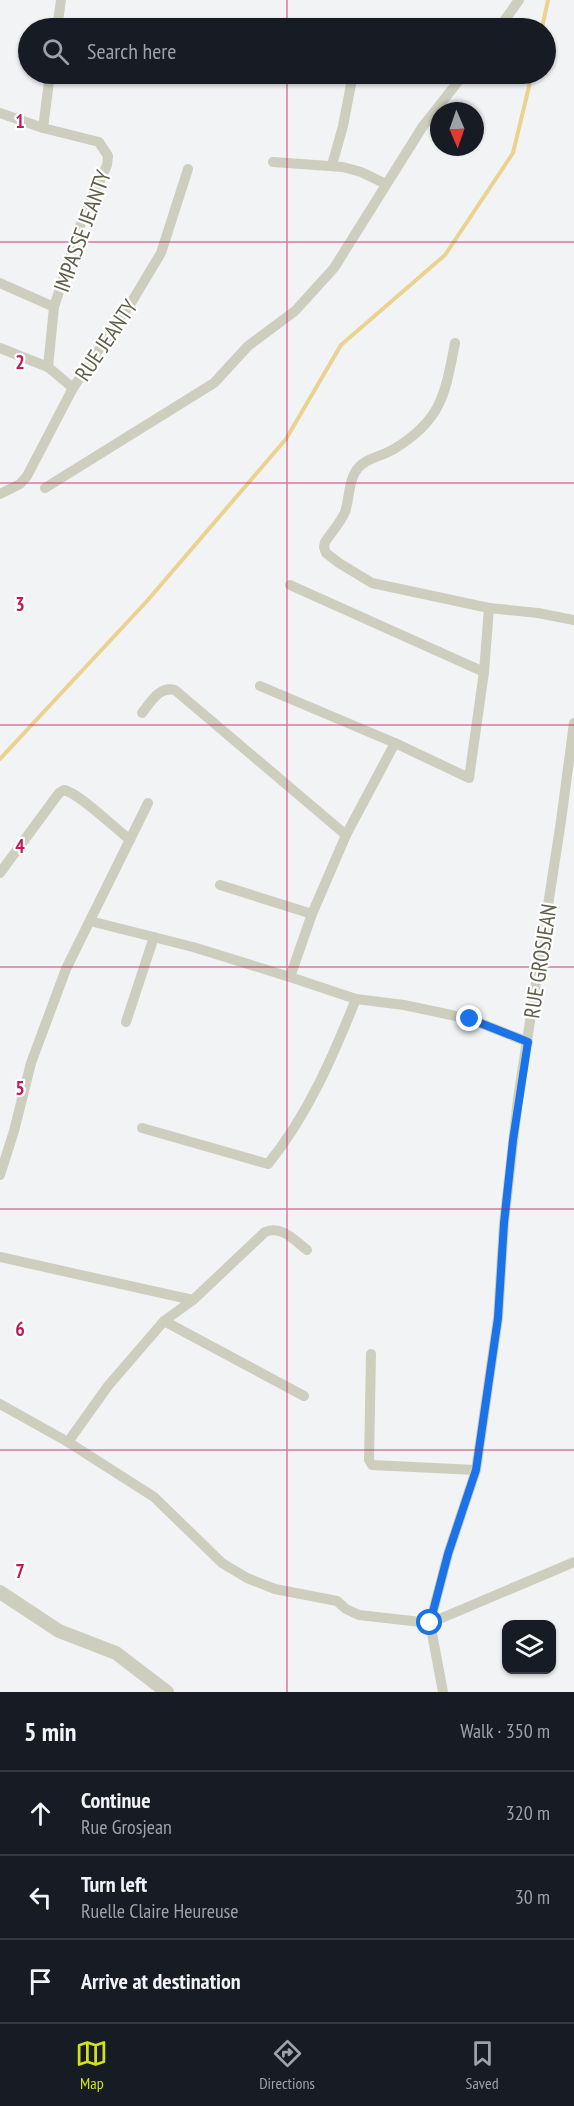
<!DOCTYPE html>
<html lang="en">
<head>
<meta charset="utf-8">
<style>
	:root { --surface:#171b24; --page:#20242c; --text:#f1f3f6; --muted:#9ea1a6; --line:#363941; --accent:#d1e11f }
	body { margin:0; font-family:"PT Sans Narrow",sans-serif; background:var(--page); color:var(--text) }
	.controls { position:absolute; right:18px; bottom:18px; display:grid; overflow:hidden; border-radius:12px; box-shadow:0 2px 4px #0004 }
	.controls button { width:54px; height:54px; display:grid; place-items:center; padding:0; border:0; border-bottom:2px solid var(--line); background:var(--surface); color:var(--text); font:30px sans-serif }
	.compass { position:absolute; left:430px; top:102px; width:54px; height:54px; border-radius:50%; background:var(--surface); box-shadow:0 2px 4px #0004; rotate:178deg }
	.stop { position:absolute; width:18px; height:18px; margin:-14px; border:4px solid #1a73e8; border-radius:50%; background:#fff }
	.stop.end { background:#1a73e8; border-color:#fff; box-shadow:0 2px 6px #0008 }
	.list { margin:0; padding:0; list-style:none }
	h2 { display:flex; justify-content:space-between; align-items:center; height:78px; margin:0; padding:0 24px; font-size:26px }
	h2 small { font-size:20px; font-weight:400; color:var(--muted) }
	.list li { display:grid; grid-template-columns:39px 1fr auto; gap:18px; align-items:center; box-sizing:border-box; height:84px; padding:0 24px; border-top:2px solid var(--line) }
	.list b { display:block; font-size:22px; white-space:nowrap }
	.list p { margin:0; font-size:20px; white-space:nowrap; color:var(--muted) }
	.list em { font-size:20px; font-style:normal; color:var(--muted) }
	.icon { flex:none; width:33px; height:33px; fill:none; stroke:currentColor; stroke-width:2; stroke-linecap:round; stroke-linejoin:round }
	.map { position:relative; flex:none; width:574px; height:1692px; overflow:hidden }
	.search { position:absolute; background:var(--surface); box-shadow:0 2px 4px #0004; left:18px; right:18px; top:18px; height:66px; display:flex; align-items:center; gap:15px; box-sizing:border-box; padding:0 21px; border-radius:33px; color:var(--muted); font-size:22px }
	.sheet { height:330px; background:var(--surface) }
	nav { display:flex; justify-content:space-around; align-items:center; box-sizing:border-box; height:84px; border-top:2px solid var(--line); background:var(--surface); font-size:16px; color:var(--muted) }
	nav a { display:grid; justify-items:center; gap:3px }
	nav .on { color:var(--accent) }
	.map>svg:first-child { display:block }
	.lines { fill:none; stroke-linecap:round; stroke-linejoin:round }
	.stream { stroke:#ebd291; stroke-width:4 }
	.minor { stroke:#cecebe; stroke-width:10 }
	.tertiary { stroke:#cecebe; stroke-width:14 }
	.route { stroke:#1a73e8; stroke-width:8 }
	.grid { fill:none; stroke:#c2185b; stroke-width:1.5; stroke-opacity:0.55 }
	.labels { text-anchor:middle; stroke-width:4.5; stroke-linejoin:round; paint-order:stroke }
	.street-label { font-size:22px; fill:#5f5f4a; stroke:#fff }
	.grid-label { font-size:20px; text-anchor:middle; font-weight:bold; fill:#c2185b; stroke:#fff; stroke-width:4.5; stroke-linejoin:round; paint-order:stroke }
</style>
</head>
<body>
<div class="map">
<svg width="574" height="1692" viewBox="0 0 574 1692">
	<rect width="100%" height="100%" fill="#f2f3f4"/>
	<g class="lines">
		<g class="stream">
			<path d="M 542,28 L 548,0"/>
			<path d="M 0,759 L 147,601 L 286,439 L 341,345 L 445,255 L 513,153 L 532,74"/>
		</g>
		<g class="minor">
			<path d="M 57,28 L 61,0"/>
			<path d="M 499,28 L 519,0"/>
			<path d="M 50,74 L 43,128 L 99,142 L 108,156 L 107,165 L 81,223 L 54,307 L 48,367 L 73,388"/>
			<path d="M 0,113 L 43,128"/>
			<path d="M 273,162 L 343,167 L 361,172 L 386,184"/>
			<path d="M 332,165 L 343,126 L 353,74"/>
			<path d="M 0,283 L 54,307"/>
			<path d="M 455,343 C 445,394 442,420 394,449 C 383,456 366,458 358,468 C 348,480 350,498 345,512 C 341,522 331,533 325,542 L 324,547 L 326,553 L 339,563 L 372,583 L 489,608"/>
			<path d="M 0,348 L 48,367"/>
			<path d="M 45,488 L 214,383 L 248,346 L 295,311 L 334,268 L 423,126 L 464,74"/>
			<path d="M 0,494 L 20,484 L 27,476 L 73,388 L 131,303 L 161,253 L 188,169"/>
			<path d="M 290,585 L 484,672"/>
			<path d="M 260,686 L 395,743 L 469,778 L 484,672 L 489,608 L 538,613 L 574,620"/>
			<path d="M 142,713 C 151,702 159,686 175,690 L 346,835"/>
			<path d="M 0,873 L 59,793 L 64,790 C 79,793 116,829 130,840"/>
			<path d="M 220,885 L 312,914"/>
			<path d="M 90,921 L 193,947 L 290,977"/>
			<path d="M 356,999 L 290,977 L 312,914 L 346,835 L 395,743"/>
			<path d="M 126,1022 L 154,937"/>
			<path d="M 142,1128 L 268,1164 C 308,1115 333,1056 356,999 L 404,1005 L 470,1019 L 528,1042"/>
			<path d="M 0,1175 L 14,1131 L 31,1063 L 66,969 L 148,803"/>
			<path d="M 307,1250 C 295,1241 282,1225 265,1232 L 193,1300 L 164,1321 L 108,1386 L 68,1442 L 154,1497 L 222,1563 L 247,1578 L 275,1589 L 337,1601 L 346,1609 L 359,1615 L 430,1623 L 574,1562"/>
			<path d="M 0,1257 L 193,1300"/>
			<path d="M 164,1321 L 304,1396"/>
			<path d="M 371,1354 L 369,1460 L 372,1465 L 476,1470"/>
			<path d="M 0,1404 L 68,1442"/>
			<path d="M 443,1692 L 430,1623 L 448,1554 L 476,1470 L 498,1318 L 504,1223 L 518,1099 L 561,821 L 574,723"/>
		</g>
		<path class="tertiary" d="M 0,1592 L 59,1631 L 116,1653 L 167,1692"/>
	</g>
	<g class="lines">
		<path class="route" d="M 430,1623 L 448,1554 L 476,1470 L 498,1318 L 504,1223 L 513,1140 L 528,1042 L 470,1019"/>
	</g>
	<path class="grid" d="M 287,0 L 287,28M 287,74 L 287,1692M 0,242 L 574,242M 0,483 L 574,483M 0,725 L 574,725M 0,967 L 574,967M 0,1209 L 574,1209M 0,1450 L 574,1450"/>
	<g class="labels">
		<g class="street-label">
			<text transform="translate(82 231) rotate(-70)" y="8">IMPASSE JEANTY</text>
			<text transform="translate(106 340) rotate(-56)" y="8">RUE JEANTY</text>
			<text transform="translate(540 961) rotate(-81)" y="8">RUE GROSJEAN</text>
		</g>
	</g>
	<g class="grid-label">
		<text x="20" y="128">1</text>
		<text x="20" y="369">2</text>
		<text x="20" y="611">3</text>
		<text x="20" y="853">4</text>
		<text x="20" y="1095">5</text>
		<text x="20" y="1336">6</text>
		<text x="20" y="1578">7</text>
	</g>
</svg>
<div class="controls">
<button><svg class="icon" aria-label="layers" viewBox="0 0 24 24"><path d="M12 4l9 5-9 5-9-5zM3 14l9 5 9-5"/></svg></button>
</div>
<svg class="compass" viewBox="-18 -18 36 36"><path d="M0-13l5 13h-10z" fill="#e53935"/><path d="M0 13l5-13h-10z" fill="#9ea1a6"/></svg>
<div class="stop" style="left:430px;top:1623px"></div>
<div class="stop end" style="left:470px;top:1019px"></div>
<div class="search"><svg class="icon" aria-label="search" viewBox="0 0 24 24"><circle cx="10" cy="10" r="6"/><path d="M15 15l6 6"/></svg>Search here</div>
</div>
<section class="sheet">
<h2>5 min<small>Walk · 350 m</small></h2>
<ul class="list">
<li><svg class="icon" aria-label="ahead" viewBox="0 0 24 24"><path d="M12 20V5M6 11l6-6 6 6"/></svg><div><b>Continue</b><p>Rue Grosjean</p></div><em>320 m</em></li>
<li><svg class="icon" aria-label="left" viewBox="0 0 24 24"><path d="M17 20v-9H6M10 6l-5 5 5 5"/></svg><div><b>Turn left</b><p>Ruelle Claire Heureuse</p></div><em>30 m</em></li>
<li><svg class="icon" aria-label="arrive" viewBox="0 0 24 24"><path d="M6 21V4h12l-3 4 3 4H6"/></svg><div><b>Arrive at destination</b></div></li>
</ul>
</section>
<nav>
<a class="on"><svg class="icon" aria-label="map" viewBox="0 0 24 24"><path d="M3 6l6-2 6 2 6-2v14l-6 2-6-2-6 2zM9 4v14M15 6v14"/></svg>Map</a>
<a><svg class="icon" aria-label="directions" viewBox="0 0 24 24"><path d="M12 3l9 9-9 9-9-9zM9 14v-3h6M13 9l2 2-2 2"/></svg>Directions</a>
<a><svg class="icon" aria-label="saved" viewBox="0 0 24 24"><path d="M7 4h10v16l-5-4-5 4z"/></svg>Saved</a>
</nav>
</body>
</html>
